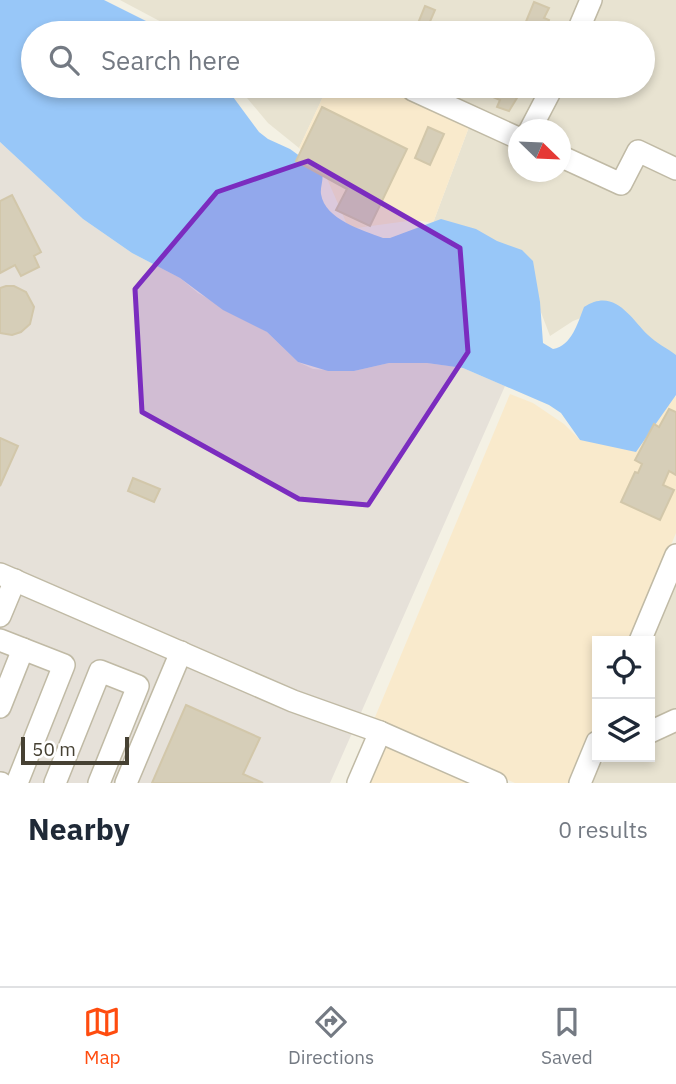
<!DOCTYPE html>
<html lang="en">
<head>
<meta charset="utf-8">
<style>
	:root { --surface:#fff; --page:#f2f2f3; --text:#1f2937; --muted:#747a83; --line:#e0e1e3; --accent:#ff4c0f }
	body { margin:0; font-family:"IBM Plex Sans",sans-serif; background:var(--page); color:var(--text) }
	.controls { position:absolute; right:21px; bottom:21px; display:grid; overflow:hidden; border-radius:0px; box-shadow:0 4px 10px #0003 }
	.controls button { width:63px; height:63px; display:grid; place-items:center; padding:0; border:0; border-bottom:2px solid var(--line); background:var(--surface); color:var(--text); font:35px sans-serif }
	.compass { position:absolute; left:508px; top:119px; width:63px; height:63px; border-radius:50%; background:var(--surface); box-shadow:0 4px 10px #0003; rotate:113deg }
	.scale { position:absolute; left:21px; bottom:18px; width:108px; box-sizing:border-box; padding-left:7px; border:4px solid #464133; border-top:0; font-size:19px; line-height:24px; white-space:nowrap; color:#464133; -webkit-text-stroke:5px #fff; paint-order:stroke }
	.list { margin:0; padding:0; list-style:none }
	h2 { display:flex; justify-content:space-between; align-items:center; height:91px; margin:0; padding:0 28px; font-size:30px }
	h2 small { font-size:23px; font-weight:400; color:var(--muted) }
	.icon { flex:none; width:38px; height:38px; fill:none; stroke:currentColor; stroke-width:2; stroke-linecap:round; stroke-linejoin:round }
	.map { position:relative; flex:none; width:676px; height:783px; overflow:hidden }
	.search { position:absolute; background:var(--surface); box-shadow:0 4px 10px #0003; left:21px; right:21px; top:21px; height:77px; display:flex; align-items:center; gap:18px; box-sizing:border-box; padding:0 24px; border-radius:38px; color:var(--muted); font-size:26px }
	.sheet { height:203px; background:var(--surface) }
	nav { display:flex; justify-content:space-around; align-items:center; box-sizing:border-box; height:98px; border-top:2px solid var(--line); background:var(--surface); font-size:19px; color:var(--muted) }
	nav a { display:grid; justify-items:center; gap:4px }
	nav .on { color:var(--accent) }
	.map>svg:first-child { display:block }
	.residential { fill:#e8e3d1 }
	.commercial { fill:#f9eacc }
	.industrial { fill:#e6e1d9 }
	.water { fill:#98c7f8 }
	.building { fill:#d6ceb8; stroke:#d2c7aa; stroke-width:2 }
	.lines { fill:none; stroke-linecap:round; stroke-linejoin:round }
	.minor-casing { stroke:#c0baa5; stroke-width:24 }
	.minor { stroke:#fff; stroke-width:21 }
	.marked { fill:#7b2cbf; fill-opacity:0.2; stroke:#7b2cbf; stroke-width:5; stroke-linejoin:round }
</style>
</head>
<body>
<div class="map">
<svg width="676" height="783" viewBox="0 0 676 783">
	<rect width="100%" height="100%" fill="#f4f1e4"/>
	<g class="residential">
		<path d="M 120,0 L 583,0 L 568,33 L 182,33 Z"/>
		<path d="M 597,0 L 676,0 L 676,161 L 634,141 L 617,173 L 561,148 L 560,130 L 539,130 L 559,86 L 643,86 L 643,33 L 582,33 Z"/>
		<path d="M 237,86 L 328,86 L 299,148 L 268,123 Z"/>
		<path d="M 422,86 L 542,86 L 521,129 Z"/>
		<path d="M 469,127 L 518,146 L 518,172 L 560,172 L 561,164 L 625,194 L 643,161 L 676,177 L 676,360 L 591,314 L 573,321 L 550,336 L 531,286 L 433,223 Z"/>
		<path d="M 676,577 L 676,712 L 650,724 L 650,641 Z"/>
		<path d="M 676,729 L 676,783 L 589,783 L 597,765 L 615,757 L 650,757 L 650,741 Z"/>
	</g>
	<g class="commercial">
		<path d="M 328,86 L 406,86 L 403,93 L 458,119 L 469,127 L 433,223 L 415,220 L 349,229 L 322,167 L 299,148 Z"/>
		<path d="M 510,394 L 533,403 L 564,424 L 580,440 L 672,395 L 676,397 L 676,533 L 631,641 L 597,641 L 597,721 L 583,754 L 579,756 L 581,759 L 571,783 L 515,783 L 373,722 Z"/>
		<path d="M 384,742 L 478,783 L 367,783 Z"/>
	</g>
	<path class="industrial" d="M 0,142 L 83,219 L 132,253 L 180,278 L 198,293 L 267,332 L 298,362 L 313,369 L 339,371 L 354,371 L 389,363 L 427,363 L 463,368 L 505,386 L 330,783 L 0,783 Z"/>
	<path class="water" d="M 0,0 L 104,0 L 170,33 L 33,33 L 33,86 L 225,86 L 259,132 L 268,139 L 290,149 L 322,172 C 324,180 320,187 321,194 C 325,220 363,230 383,238 L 390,238 L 441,219 L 476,229 L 497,241 L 522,250 L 533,261 L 540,302 L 543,343 L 553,349 C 572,346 578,322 584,307 C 614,287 630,317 648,335 C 656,343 667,348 676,355 L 676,395 L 636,452 L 580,440 L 561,413 L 549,405 L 463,368 L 427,363 L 389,363 L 354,371 L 328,371 L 298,362 L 267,332 L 223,310 L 180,278 L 132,253 L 83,219 L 0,142 Z"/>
	<g class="building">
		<path d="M 534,2 L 549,8 L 544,18 L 549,20 L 547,26 L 542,24 L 540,30 L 525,24 Z"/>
		<path d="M 425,6 L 435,10 L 425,33 L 414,33 Z"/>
		<path d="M 506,87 L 517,91 L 515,97 L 517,98 L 509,111 L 497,107 L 500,100 L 493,97 L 496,89 L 504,92 Z"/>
		<path d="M 322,107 L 407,149 L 370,226 L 336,210 L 347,189 L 296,161 Z"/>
		<path d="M 428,127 L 444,134 L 430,165 L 415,158 Z"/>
		<path d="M 12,195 L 41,252 L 34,256 L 39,267 L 21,276 L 15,265 L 0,273 L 0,201 Z"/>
		<path d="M 6,286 L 14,286 L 26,292 L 34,307 L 30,324 L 21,332 L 12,335 L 0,333 L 0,288 Z"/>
		<path d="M 669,409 L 676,412 L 676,475 L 669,471 L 663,485 L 674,490 L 660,520 L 621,502 L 635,472 L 638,473 L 642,464 L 635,460 L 654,424 L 659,427 Z"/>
		<path d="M 0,438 L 18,446 L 0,486 Z"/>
		<path d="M 133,478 L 160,489 L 154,502 L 128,491 Z"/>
		<path d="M 186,705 L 260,738 L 243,774 L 263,783 L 152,783 Z"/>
	</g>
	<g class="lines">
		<g class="minor-casing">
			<g id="minor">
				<path d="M 577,33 L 591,0"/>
				<path d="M 413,90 L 518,138"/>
				<path d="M 530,130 L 553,86"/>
				<path d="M 560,156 L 621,184 L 638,151 L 676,169"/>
				<path d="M 0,574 L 293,701 L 380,732 L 496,783"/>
				<path d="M 0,616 L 15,580"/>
				<path d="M 0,640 L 64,665 L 17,783"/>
				<path d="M 640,641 L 676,555"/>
				<path d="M 0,707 L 23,649"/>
				<path d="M 650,732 L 676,720"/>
				<path d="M 0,783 L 1,783"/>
				<path d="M 55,783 L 100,671 L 138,686 L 99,783"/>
				<path d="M 126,783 L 181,652"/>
				<path d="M 358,783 L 380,732"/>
				<path d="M 580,783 L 597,742"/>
			</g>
		</g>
		<use href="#minor" class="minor"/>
	</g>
	<path class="marked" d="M 308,161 L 460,248 L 468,352 L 368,505 L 299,499 L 142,412 L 135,289 L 217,192 Z"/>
</svg>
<div class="controls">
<button><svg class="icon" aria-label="locate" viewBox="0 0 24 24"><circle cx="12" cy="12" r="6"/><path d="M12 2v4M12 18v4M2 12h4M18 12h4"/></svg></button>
<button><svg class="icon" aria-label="layers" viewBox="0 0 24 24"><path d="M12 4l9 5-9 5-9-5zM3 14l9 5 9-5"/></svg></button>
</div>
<svg class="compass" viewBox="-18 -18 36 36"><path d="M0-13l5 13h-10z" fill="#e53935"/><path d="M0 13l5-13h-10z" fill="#747a83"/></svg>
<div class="scale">50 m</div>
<div class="search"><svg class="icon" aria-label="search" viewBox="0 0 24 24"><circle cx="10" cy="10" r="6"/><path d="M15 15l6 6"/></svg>Search here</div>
</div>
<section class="sheet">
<h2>Nearby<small>0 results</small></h2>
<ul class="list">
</ul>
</section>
<nav>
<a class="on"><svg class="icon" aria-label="map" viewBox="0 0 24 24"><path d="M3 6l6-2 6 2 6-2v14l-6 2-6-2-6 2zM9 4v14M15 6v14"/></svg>Map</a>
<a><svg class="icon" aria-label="directions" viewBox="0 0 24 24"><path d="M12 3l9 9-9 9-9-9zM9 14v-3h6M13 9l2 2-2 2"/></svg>Directions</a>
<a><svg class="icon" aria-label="saved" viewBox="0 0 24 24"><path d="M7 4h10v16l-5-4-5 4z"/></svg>Saved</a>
</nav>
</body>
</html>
